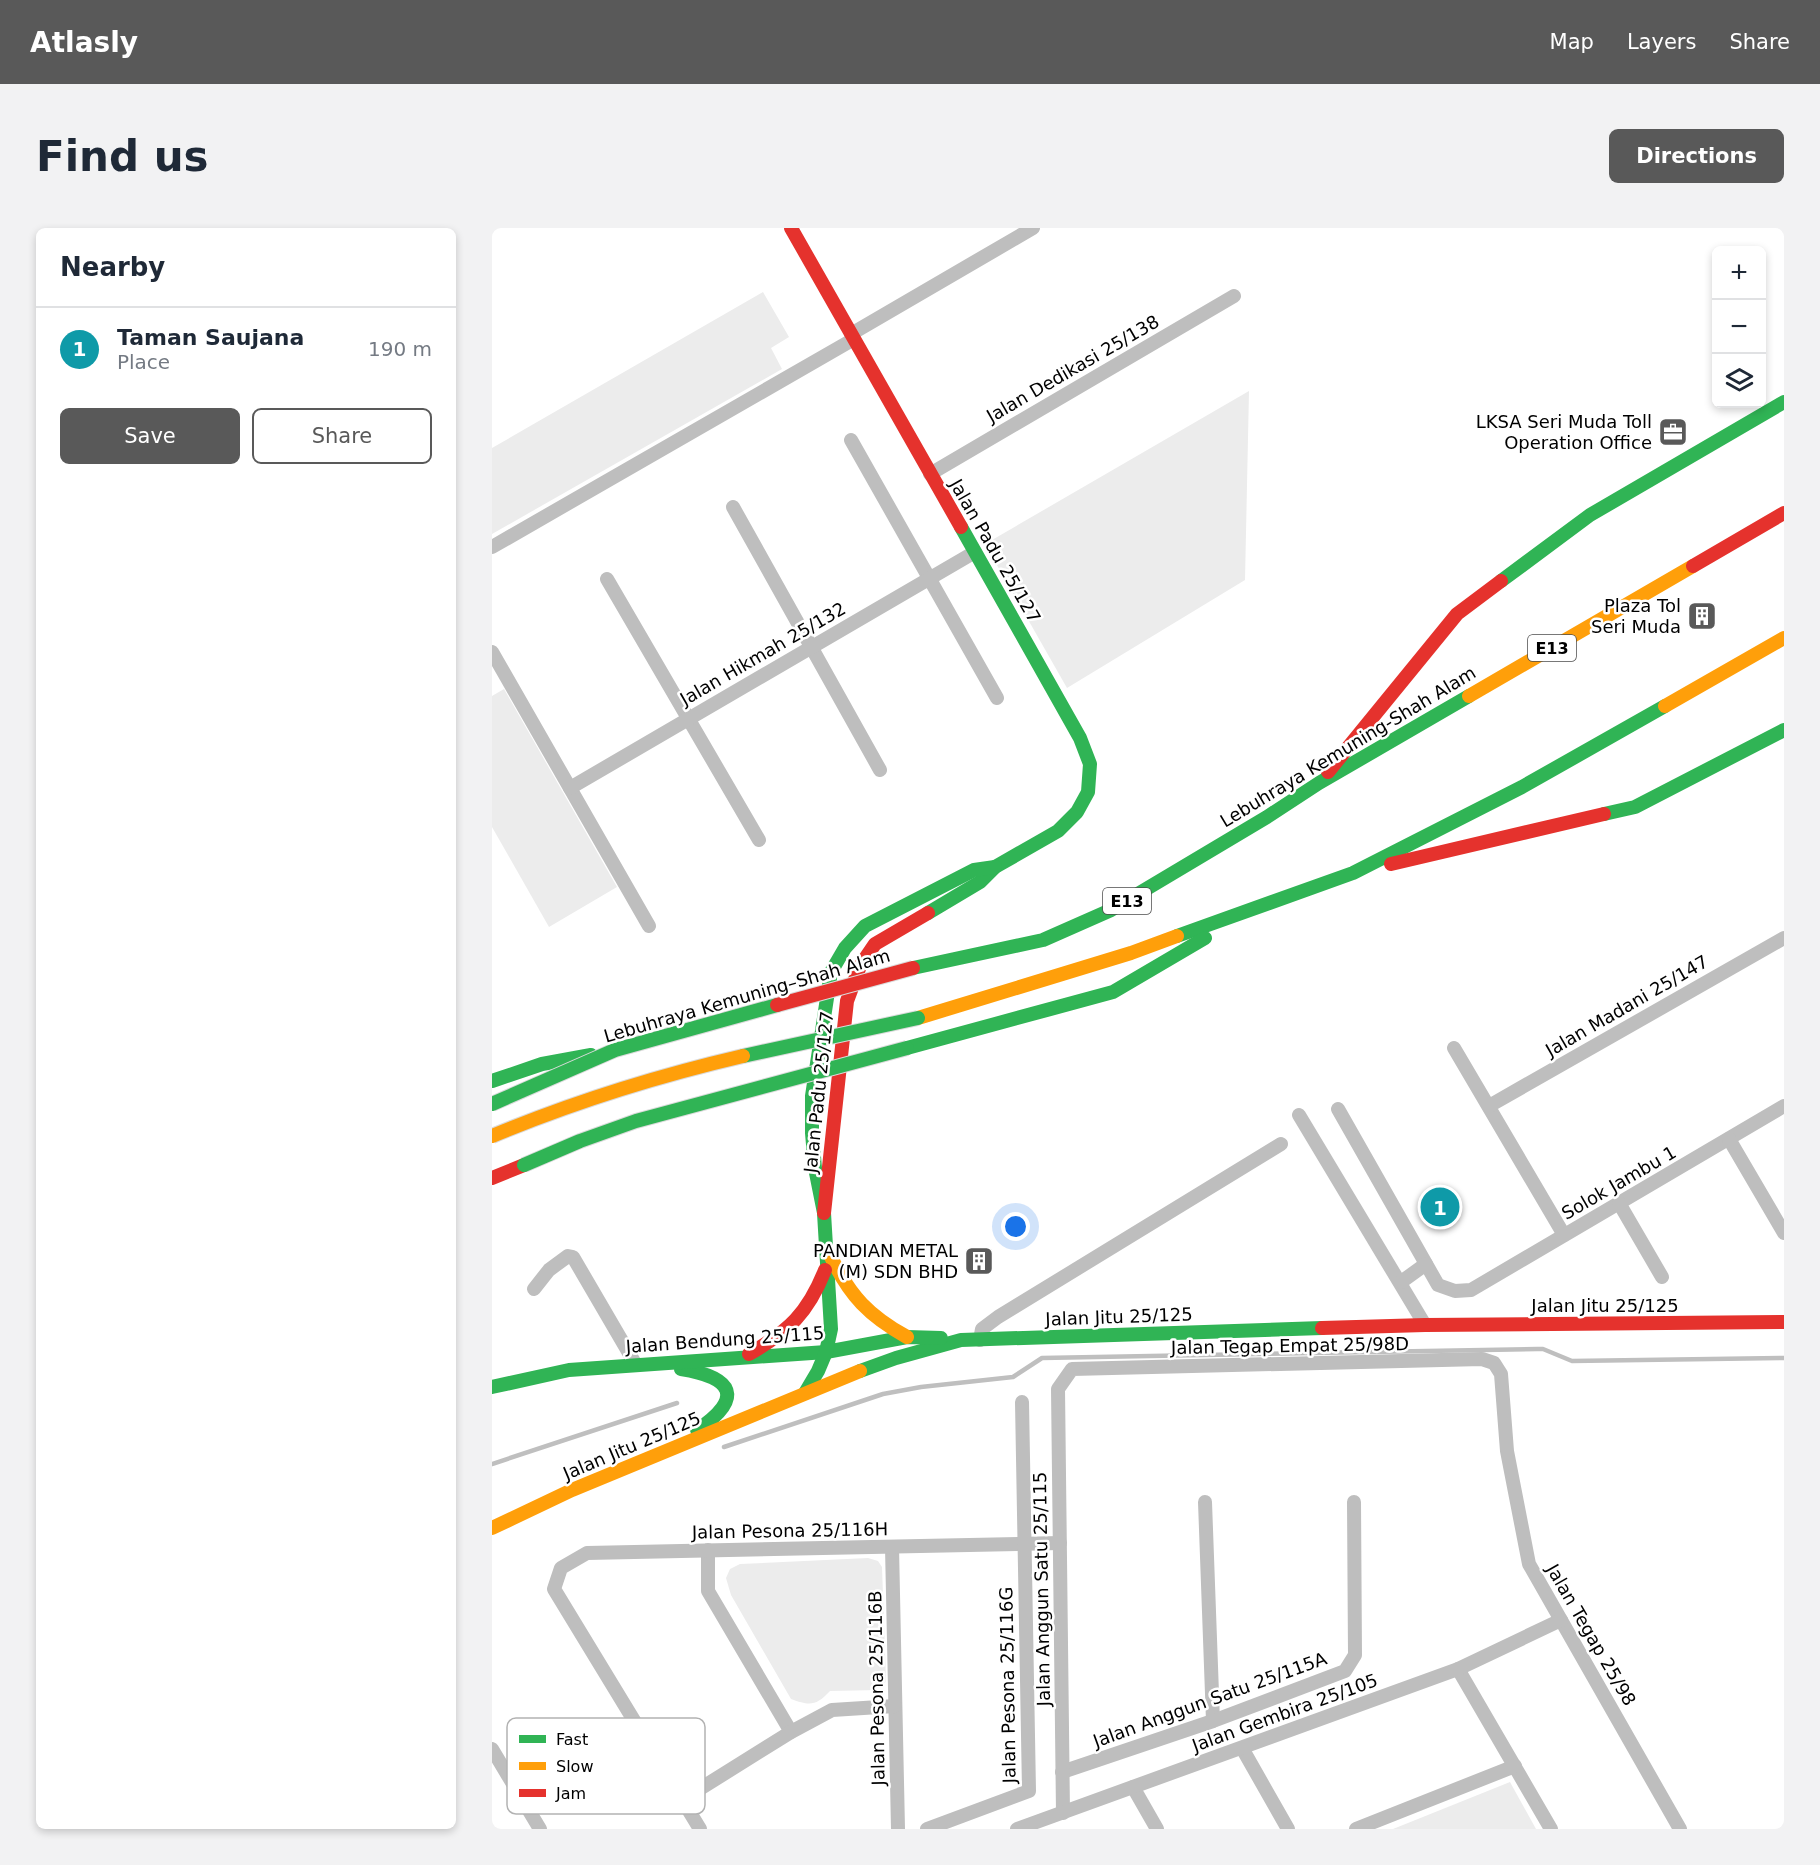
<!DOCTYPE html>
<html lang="en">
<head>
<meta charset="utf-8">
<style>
	:root { --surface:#fff; --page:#f2f2f3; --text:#1f2937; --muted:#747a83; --line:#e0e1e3; --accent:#595959 }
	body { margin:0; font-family:"DejaVu Sans",sans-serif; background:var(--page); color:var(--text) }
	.controls { position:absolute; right:18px; top:18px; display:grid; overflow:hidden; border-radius:9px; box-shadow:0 3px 9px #0003 }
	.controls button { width:54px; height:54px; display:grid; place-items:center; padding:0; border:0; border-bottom:2px solid var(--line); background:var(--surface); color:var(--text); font:30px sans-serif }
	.you { position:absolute; left:524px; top:999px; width:21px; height:21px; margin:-15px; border:4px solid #fff; border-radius:50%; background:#1a73e8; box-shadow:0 0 0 9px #1a73e833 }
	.badge { display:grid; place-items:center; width:39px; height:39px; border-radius:50%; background:var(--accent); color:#fff; font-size:20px; font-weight:700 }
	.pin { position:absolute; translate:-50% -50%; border:3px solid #fff; box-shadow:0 2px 6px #0006 }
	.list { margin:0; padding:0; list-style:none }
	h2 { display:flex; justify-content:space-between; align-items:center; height:78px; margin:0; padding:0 24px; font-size:26px }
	h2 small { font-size:20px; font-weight:400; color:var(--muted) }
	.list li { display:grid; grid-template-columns:39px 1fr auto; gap:18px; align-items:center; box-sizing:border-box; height:84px; padding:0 24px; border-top:2px solid var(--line) }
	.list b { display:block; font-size:22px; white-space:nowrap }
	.list p { margin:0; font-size:20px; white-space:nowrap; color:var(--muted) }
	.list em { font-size:20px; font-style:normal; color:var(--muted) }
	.actions { display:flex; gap:12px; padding:18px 24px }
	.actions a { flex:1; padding:14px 0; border:2px solid var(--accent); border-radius:9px; text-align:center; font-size:21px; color:var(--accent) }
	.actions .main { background:var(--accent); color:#fff }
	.icon { flex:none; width:33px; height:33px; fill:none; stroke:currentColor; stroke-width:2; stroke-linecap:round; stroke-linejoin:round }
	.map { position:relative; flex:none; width:1292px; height:1601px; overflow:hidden; border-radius:9px }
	header { display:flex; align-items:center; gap:36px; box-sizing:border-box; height:84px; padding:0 30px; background:var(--accent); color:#fff }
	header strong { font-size:28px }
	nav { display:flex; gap:33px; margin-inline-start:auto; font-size:21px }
	.intro { display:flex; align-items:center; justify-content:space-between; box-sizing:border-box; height:144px; padding:0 36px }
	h1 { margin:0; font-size:42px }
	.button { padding:15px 27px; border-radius:9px; background:var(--accent); color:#fff; font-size:21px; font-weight:700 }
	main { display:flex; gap:36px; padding:0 36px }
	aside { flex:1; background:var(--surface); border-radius:9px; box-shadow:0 3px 9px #0003 }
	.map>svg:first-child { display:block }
	.green { fill:#ececec }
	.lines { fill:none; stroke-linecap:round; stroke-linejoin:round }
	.stream { stroke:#bfbfbf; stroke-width:4.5 }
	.street { stroke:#bebebe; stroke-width:14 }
	.fast { stroke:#30b455; stroke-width:14 }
	.slow { stroke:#ff9f0a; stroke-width:14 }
	.jam { stroke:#e5322d; stroke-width:14 }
	.fast-bridge-casing { stroke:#dbdbdb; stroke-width:16; stroke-linecap:butt }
	.slow-bridge-casing { stroke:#dbdbdb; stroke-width:16; stroke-linecap:butt }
	.jam-bridge-casing { stroke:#dbdbdb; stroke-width:16; stroke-linecap:butt }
	.fast-bridge { stroke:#30b455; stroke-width:14 }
	.slow-bridge { stroke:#ff9f0a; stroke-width:14 }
	.jam-bridge { stroke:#e5322d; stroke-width:14 }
	.labels { text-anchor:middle; stroke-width:5; stroke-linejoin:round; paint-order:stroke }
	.shield { fill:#fff; stroke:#4c4c4c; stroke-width:1.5 }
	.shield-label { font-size:16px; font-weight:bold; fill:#000 }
	.street-label { font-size:18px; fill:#000; stroke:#fff }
	.poi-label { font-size:18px; fill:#000; stroke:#fff; text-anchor:end }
	.key { fill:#fff; stroke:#b2b2b2; stroke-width:1.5 }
	.key-label { font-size:16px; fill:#000 }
</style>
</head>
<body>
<header>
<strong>Atlasly</strong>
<nav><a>Map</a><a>Layers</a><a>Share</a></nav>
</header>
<div class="intro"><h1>Find us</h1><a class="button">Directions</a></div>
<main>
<aside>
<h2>Nearby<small></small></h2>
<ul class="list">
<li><span class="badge" style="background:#0f9aa8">1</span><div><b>Taman Saujana</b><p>Place</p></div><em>190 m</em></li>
</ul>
<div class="actions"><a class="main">Save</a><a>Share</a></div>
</aside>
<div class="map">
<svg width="1292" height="1601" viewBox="0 0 1292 1601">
	<rect width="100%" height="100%" fill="#fff"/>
	<g class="green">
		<path d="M 271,64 L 297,109 L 279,120 L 290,141 L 0,306 L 0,220 Z"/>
		<path d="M 757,163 L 753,352 L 575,460 L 493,316 Z"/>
		<path d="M 12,461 L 125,659 L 57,699 L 0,599 L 0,468 Z"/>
		<path d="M 376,1330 L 386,1333 L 390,1339 L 394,1452 L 392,1458 L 387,1462 L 338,1463 C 324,1478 318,1478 299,1471 L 239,1367 L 234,1350 L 238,1341 L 248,1336 Z"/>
		<path d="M 1018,1554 L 1044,1601 L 901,1601 Z"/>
	</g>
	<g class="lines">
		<g class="stream">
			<path d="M 232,1219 L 391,1166 L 429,1159 L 521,1149 L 550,1130 L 1045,1121 L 1051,1121 L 1080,1133 L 1292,1130"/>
			<path d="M 0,1236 L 185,1175"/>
		</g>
		<g class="street">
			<path d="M 359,106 L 541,0"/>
			<path d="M 359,212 L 505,470"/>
			<path d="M 438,246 L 742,68"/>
			<path d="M 241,279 L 388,542"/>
			<path d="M 0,319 L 362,111"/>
			<path d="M 115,351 L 267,612"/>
			<path d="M 0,424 L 157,698"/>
			<path d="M 78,560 L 483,324"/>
			<path d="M 962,820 L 1072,1007"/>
			<path d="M 997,878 L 1292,710"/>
			<path d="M 846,881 L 946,1057 L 963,1063 L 979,1062 L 1292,878"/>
			<path d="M 807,887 L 933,1097"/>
			<path d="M 1237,911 L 1292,1005"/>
			<path d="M 1127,975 L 1170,1049"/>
			<path d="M 909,1054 L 934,1036"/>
			<path d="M 42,1061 L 57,1042 L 76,1028 L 81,1029 L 144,1137"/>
			<path d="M 488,1112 L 490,1101 L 506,1089 L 789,916"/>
			<path d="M 713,1274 L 721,1493"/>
			<path d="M 400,1319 L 406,1601"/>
			<path d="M 216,1322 L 216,1363 L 299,1504"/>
			<path d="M 966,1441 L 1059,1601"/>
			<path d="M 750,1520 L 796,1601"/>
			<path d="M 0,1521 L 48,1601"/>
			<path d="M 570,1544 L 721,1493 L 853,1443 L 863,1427 L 862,1274"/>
			<path d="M 641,1559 L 665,1601"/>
			<path d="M 190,1572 L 299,1504 L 340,1482 L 403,1478"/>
			<path d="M 571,1585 L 566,1161 L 580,1141 L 990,1131 L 1002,1135 L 1009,1146 L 1015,1223 L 1037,1336 L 1188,1601"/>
			<path d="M 208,1601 L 62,1361 L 69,1340 L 95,1325 L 568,1315"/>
			<path d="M 435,1601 L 537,1563 L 530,1174"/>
			<path d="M 525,1601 L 966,1441 L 1069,1392"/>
			<path d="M 864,1601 L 1023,1538"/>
		</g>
		<g class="fast">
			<path d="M 1009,353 L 1098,287 L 1292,174"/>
			<path d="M 1112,586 L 1143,579 L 1292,502"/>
			<path d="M 436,685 L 488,654 L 503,639 L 566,603 L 585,584 L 596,564 L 598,536 L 588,510 L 469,299"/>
			<path d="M 685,708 L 861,645 L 1030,559 L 1173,478"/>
			<path d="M 421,740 L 551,712 L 619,682 L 775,589 L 827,555 L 977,468"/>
			<path d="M 415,820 L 621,764 L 713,710"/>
			<path d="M 0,853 L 50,836 L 99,827"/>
			<path d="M 189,1141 C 241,1149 253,1170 205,1202"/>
			<path d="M 368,1143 L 404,1130 L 469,1112 L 830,1100"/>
			<path d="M 0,1159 L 77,1142 L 334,1124 L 415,1109 L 449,1110"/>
			<path d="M 313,1165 L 326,1143 L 334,1124 L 339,1101 L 332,985 L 323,940 L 320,905 L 320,868 L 339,744 L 353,720 L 373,698 L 482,642 L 503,639"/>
		</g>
		<g class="slow">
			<path d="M 977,468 L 1201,338"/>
			<path d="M 1173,478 L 1292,410"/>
			<path d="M 426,790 L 639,725 L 685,708"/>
			<path d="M 339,1029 C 358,1068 377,1088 415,1109"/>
			<path d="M 0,1300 L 80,1262 L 368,1143"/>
		</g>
		<g class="jam">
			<path d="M 299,0 L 469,299"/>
			<path d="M 1201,338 L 1292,285"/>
			<path d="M 836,544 L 965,386 L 1009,353"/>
			<path d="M 899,636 L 1112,586"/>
			<path d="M 0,950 L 32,937"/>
			<path d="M 332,985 L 355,773 L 368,738 L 383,716 L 436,685"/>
			<path d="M 830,1100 L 933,1097 L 1292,1094"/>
			<path d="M 257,1126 C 297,1103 316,1085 333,1042"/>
		</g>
		<g class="fast-bridge-casing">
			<g id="fast-bridge">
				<path d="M 251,828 L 426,790"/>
				<path d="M 0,876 L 123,822 L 285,777"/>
				<path d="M 32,937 L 88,913 L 144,893 L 415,820"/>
			</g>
		</g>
		<g class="slow-bridge-casing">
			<path id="slow-bridge" d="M 0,908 C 82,874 165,848 251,828"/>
		</g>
		<g class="jam-bridge-casing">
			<path id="jam-bridge" d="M 285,777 L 421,740"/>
		</g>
		<use href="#fast-bridge" class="fast-bridge"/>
		<use href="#slow-bridge" class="slow-bridge"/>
		<use href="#jam-bridge" class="jam-bridge"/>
	</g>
	<defs>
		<g id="office-square" transform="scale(1.5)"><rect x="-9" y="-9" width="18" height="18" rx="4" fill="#595959" stroke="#fff"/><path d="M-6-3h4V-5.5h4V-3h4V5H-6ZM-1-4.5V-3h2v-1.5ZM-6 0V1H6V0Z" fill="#fff"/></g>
		<g id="building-square" transform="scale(1.5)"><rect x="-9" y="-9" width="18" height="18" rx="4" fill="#595959" stroke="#fff"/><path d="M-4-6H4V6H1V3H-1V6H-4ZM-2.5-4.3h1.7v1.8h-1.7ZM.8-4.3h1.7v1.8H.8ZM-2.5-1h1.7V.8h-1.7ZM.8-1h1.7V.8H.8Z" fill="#fff"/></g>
	</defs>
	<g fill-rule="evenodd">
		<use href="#office-square" x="1181" y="204"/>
		<use href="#building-square" x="1210" y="388"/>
		<use href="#building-square" x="487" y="1033"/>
	</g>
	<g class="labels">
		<g class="shield">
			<rect x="1036" y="407" width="48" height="26" rx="4.5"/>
			<rect x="611" y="660" width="48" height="26" rx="4.5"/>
		</g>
		<g class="shield-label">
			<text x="1060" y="426">E13</text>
			<text x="635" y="679">E13</text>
		</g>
		<g class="street-label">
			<text transform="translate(581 141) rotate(-30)" y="6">Jalan Dedikasi 25/138</text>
			<text transform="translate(503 323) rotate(60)" y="6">Jalan Padu 25/127</text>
			<text transform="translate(271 426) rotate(-30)" y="6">Jalan Hikmah 25/132</text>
			<text transform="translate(856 519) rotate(-31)" y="6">Lebuhraya Kemuning-Shah Alam</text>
			<text transform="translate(255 768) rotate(-16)" y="6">Lebuhraya Kemuning–Shah Alam</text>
			<text transform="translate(1135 778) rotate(-30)" y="6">Jalan Madani 25/147</text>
			<text transform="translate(327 864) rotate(-84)" y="6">Jalan Padu 25/127</text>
			<text transform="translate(1127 955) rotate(-30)" y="6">Solok Jambu 1</text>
			<text x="1113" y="1084">Jalan Jitu 25/125</text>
			<text transform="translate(627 1089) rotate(-2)" y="6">Jalan Jitu 25/125</text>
			<text transform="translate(233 1112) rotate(-4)" y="6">Jalan Bendung 25/115</text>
			<text transform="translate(798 1118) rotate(-1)" y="6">Jalan Tegap Empat 25/98D</text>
			<text transform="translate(140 1218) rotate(-23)" y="6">Jalan Jitu 25/125</text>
			<text transform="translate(298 1303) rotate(-1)" y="6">Jalan Pesona 25/116H</text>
			<text transform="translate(550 1361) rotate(-91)" y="6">Jalan Anggun Satu 25/115</text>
			<text transform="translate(1099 1407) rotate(60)" y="6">Jalan Tegap 25/98</text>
			<text transform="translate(516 1457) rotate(-91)" y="6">Jalan Pesona 25/116G</text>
			<text transform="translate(385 1460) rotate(-91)" y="6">Jalan Pesona 25/116B</text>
			<text transform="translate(718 1472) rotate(-20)" y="6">Jalan Anggun Satu 25/115A</text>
			<text transform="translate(793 1485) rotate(-20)" y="6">Jalan Gembira 25/105</text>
		</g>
		<g class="poi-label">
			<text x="1160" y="200">LKSA Seri Muda Toll<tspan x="1160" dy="21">Operation Office</tspan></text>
			<text x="1189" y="384">Plaza Tol<tspan x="1189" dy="21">Seri Muda</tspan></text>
			<text x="466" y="1029">PANDIAN METAL<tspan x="466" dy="21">(M) SDN BHD</tspan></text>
		</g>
	</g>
	<rect x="15" y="1490" width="198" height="96" rx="9" class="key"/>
	<rect x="27" y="1507" width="27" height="8" fill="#30b455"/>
	<rect x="27" y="1534" width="27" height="8" fill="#ff9f0a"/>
	<rect x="27" y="1561" width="27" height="8" fill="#e5322d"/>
	<g class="key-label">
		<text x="64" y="1517">Fast</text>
		<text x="64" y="1544">Slow</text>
		<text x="64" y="1571">Jam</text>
	</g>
</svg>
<div class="controls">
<button>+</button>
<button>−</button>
<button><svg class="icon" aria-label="layers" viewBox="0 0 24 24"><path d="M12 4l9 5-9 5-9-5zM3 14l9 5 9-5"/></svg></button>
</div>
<div class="you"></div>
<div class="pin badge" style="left:948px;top:979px;background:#0f9aa8">1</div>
</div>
</main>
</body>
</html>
